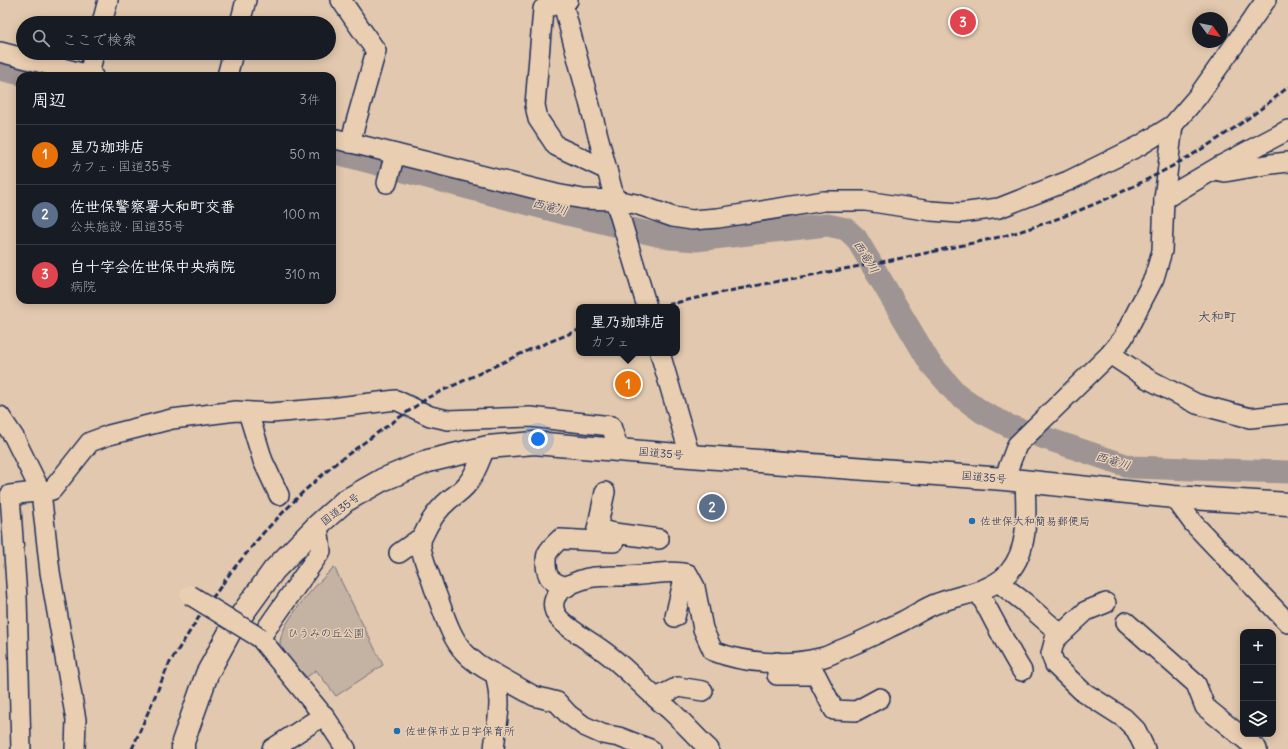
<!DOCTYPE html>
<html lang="ja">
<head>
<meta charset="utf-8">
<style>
	:root { --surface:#171b24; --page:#242831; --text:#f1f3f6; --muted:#9ea1a6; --line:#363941; --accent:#7c3aed }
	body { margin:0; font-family:Delius,"Klee One",sans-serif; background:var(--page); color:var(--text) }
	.controls { position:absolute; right:12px; bottom:12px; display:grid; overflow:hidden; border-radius:8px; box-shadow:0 2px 10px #0003 }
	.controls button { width:36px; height:36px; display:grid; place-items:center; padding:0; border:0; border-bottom:1px solid var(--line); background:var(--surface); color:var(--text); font:20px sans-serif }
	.compass { position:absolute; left:1192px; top:12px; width:36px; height:36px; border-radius:50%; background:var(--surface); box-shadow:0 2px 10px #0003; rotate:123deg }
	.you { position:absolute; left:538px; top:439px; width:14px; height:14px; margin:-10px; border:3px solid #fff; border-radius:50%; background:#1a73e8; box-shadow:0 0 0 6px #1a73e833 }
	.badge { display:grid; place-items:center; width:26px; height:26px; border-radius:50%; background:var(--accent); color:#fff; font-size:13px; font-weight:700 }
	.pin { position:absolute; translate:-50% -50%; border:2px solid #fff; box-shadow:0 1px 4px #0006 }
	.popup { position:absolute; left:576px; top:304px; width:104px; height:52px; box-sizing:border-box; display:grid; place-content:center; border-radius:8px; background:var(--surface); filter:drop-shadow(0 1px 3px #0005); font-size:13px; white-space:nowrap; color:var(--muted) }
	.popup b { font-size:15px; color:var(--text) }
	.popup::after { content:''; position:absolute; left:50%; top:100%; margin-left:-8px; border:8px solid transparent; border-top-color:var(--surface) }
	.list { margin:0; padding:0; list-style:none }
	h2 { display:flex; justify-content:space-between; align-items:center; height:52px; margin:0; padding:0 16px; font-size:17px }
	h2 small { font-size:13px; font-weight:400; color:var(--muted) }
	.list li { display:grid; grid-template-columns:26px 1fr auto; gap:12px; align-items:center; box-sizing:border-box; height:60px; padding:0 16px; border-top:1px solid var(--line) }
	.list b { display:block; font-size:15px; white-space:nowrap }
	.list p { margin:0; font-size:13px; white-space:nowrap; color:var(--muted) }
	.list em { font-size:13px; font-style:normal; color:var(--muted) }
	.icon { flex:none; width:22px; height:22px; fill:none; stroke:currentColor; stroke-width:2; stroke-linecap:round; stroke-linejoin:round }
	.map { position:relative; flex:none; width:1288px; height:749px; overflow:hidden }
	.search { position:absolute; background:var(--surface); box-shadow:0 2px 10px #0003; left:16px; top:16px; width:320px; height:44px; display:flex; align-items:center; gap:10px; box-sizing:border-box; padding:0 14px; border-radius:22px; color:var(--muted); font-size:15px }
	.panel { position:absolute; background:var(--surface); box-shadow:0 2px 10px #0003; left:16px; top:72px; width:320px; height:232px; border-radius:12px }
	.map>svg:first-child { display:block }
	.green { fill:#c4b2a2; stroke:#707080 }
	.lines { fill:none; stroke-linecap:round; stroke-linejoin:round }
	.river { stroke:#9e9493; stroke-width:23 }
	.minor-casing { stroke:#1b2f5e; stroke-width:22 }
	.highway-casing { stroke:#1b2f5e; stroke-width:25 }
	.minor { stroke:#eaceb1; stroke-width:19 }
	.highway { stroke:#eaceb1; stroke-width:22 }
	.rail { stroke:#1b2f5e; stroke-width:3; stroke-dasharray:6 3; stroke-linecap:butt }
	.minor-bridge-casing { stroke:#1b2f5e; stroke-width:22; stroke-linecap:butt }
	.minor-bridge { stroke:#eaceb1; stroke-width:19 }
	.poi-dot { fill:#1f6fb2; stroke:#eaceb1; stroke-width:1.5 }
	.labels { text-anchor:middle; stroke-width:3; stroke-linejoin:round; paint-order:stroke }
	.street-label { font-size:11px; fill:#1b2f5e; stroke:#eaceb1 }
	.poi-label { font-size:11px; fill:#1b2f5e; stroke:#eaceb1; text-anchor:start }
	.park-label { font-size:11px; fill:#2c3c65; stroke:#eaceb1 }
	.water-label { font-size:12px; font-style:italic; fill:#2f3e66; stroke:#eaceb1 }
	.quarter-label { font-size:13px; fill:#1b2f5e; stroke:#eaceb1 }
</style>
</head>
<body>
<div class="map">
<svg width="1288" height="749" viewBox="0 0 1288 749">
	<rect width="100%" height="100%" fill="#e2c8ae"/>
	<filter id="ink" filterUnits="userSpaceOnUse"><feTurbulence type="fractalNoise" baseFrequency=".025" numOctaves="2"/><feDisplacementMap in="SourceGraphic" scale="8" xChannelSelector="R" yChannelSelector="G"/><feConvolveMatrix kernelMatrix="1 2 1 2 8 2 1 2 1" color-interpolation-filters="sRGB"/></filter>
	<g filter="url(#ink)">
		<path class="green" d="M 334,567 L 383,665 L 336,696 L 316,670 L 307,677 C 301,671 284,656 281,650 C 272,629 320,581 334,567 Z"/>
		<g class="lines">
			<g class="river">
				<path d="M 0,69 L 30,76"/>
				<path d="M 332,152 L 563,213 L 670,238 L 696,240 L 827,225 L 846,229 L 856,238 L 930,363 L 956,393 L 982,412 L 1009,426 L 1131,467 L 1288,472"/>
			</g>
			<g class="minor-casing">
				<g id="minor">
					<path d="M 341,0 L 376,51 L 350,143"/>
					<path d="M 562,0 L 615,200 L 647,307"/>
					<path d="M 568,0 L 543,9 L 535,105 L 538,119 L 556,146 L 607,170"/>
					<path d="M 102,23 L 108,0"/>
					<path d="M 240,23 L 246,0"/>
					<path d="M 0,52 L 93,76"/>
					<path d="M 89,75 L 94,53"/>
					<path d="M 227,76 L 233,53"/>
					<path d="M 332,138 L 556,194 L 583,199 L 615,200 L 636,204 L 673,217 L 692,220 L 718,218 L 824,201 L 866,201 L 931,211 L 960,213 L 999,208 L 1068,181 L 1139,146 L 1173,125 L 1198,96 L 1266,0"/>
					<path d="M 1219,171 L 1225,172 L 1271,164 L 1288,162"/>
					<path d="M 387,183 L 395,154"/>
					<path d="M 1164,199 L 1220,166 L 1288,130"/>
					<path d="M 660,353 L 690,456"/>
					<path d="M 1110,354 L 1148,379 L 1197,404 L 1250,418 L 1288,414"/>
					<path d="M 248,412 L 263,461 L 279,495"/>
					<path d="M 0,416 L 14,437 L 41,492 L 50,572 L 76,720 L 75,749"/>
					<path d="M 485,448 C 480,460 476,473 468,483 C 463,490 457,494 450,499 C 438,509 429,522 423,536 C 421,539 421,544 421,547 C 423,561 430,574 434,588 C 443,609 449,636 465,653 C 473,662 485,669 495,674 C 503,705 497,719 494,749"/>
					<path d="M 1004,479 L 1017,445 L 1110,354 L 1123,338 L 1154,278 L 1162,251 L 1164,199 L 1173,125"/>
					<path d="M 605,492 L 597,529 L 614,533"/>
					<path d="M 1174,497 L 1193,523 L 1288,623"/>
					<path d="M 318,525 L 321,551 L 260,638 L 327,720 L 346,749"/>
					<path d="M 399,553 L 422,537"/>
					<path d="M 998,582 L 1024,602 L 1057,631 L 1051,654 L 1055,665 L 1082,691 L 1124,718 L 1136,730 L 1145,749"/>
					<path d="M 567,587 C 553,583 546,579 546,563 C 546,560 546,556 547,554 C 550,548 556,543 560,539 L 614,542 L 614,533 L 659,539"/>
					<path d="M 978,591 C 993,618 1006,645 1022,671"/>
					<path d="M 675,617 L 685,574"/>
					<path d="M 1126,622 L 1196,684 L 1205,707 L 1257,749"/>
					<path d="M 1055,640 L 1086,611 L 1106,603"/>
					<path d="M 777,662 L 777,675 L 816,675 L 834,710 L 856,711 L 880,698"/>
					<path d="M 495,674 L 534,696 L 557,702 L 568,714 L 584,726 L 602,734 L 619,737 L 650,749"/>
					<path d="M 656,698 L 678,687 L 703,691"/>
					<path d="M 21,749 L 17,598 L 10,495 L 52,490 L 90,442 L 109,435 L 172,419 L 236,411 L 271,413 L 330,408 L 396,400 L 430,416 L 448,420 L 530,417 L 611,426 L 619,450"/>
					<path d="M 272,749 L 324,715"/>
					<path d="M 709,749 C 696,737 685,724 672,712 C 667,707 661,703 656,698 C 638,682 622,664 602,650 C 591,642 559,624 555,612 C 547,592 573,582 588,578 C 605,575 623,577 640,575 C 657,574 671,570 688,574 L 695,587 L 703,629 L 713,651 C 746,664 786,666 820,658 C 827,657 834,653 840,650 C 861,642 882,631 903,621 C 915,615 926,607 938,603 C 962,594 992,592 1009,572 C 1030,548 1026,511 1025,482"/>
				</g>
			</g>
			<g class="highway-casing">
				<path id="highway" d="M 183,749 L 183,742 L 207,674 L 232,628 L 274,570 L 318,525 L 345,501 L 382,480 L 428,461 L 488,447 L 534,443 L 690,456 L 1004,479 L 1174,497 L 1288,504"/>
			</g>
			<use href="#minor" class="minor"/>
			<use href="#highway" class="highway"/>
			<g class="rail">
				<path d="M 659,307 C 753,283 850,270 945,249 C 967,244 989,240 1011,234 C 1107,206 1212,152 1288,87"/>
				<path d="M 132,749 L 169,664 L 199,617 L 231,572 L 264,532 L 303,492 L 336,463 L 380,431 L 429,397 L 529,350 L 579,330"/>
			</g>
			<g class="minor-bridge-casing">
				<path id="minor-bridge" d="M 190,595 L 260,638"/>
			</g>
			<use href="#minor-bridge" class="minor-bridge"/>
		</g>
	</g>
	<g class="poi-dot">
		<circle cx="972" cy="521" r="4"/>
		<circle cx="397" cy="731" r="4"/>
	</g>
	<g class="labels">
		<g class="street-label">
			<text transform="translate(661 453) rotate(5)" y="4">国道35号</text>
			<text transform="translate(984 477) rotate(5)" y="4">国道35号</text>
			<text transform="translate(340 509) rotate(-37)" y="4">国道35号</text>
		</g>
		<g class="poi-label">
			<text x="980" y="525">佐世保大和簡易郵便局</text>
			<text x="405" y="735">佐世保市立日宇保育所</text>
		</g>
		<g class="park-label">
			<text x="326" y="637">ひうみの丘公園</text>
		</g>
		<g class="water-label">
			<text transform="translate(550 207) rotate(14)" y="4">西竜川</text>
			<text transform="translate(866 257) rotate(58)" y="4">西竜川</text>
			<text transform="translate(1113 461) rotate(17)" y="4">西竜川</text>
		</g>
		<g class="quarter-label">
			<text x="1217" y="321">大和町</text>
		</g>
	</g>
</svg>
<div class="controls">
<button>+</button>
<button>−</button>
<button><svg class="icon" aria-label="layers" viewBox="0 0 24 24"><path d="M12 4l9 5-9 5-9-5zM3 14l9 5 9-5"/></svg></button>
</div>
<svg class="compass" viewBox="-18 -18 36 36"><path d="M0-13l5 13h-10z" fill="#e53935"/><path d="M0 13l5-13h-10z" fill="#9ea1a6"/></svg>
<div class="you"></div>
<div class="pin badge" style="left:628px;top:384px;background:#e8710a">1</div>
<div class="popup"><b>星乃珈琲店</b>カフェ</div>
<div class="pin badge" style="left:712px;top:507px;background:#5c6f8a">2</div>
<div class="pin badge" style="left:963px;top:22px;background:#e0444e">3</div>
<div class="search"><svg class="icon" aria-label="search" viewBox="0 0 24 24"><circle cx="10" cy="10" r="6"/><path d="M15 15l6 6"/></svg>ここで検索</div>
<section class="panel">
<h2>周辺<small>3件</small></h2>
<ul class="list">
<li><span class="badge" style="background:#e8710a">1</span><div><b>星乃珈琲店</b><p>カフェ · 国道35号</p></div><em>50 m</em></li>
<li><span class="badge" style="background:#5c6f8a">2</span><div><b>佐世保警察署大和町交番</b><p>公共施設 · 国道35号</p></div><em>100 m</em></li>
<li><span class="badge" style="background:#e0444e">3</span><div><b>白十字会佐世保中央病院</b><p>病院</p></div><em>310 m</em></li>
</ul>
</section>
</div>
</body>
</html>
